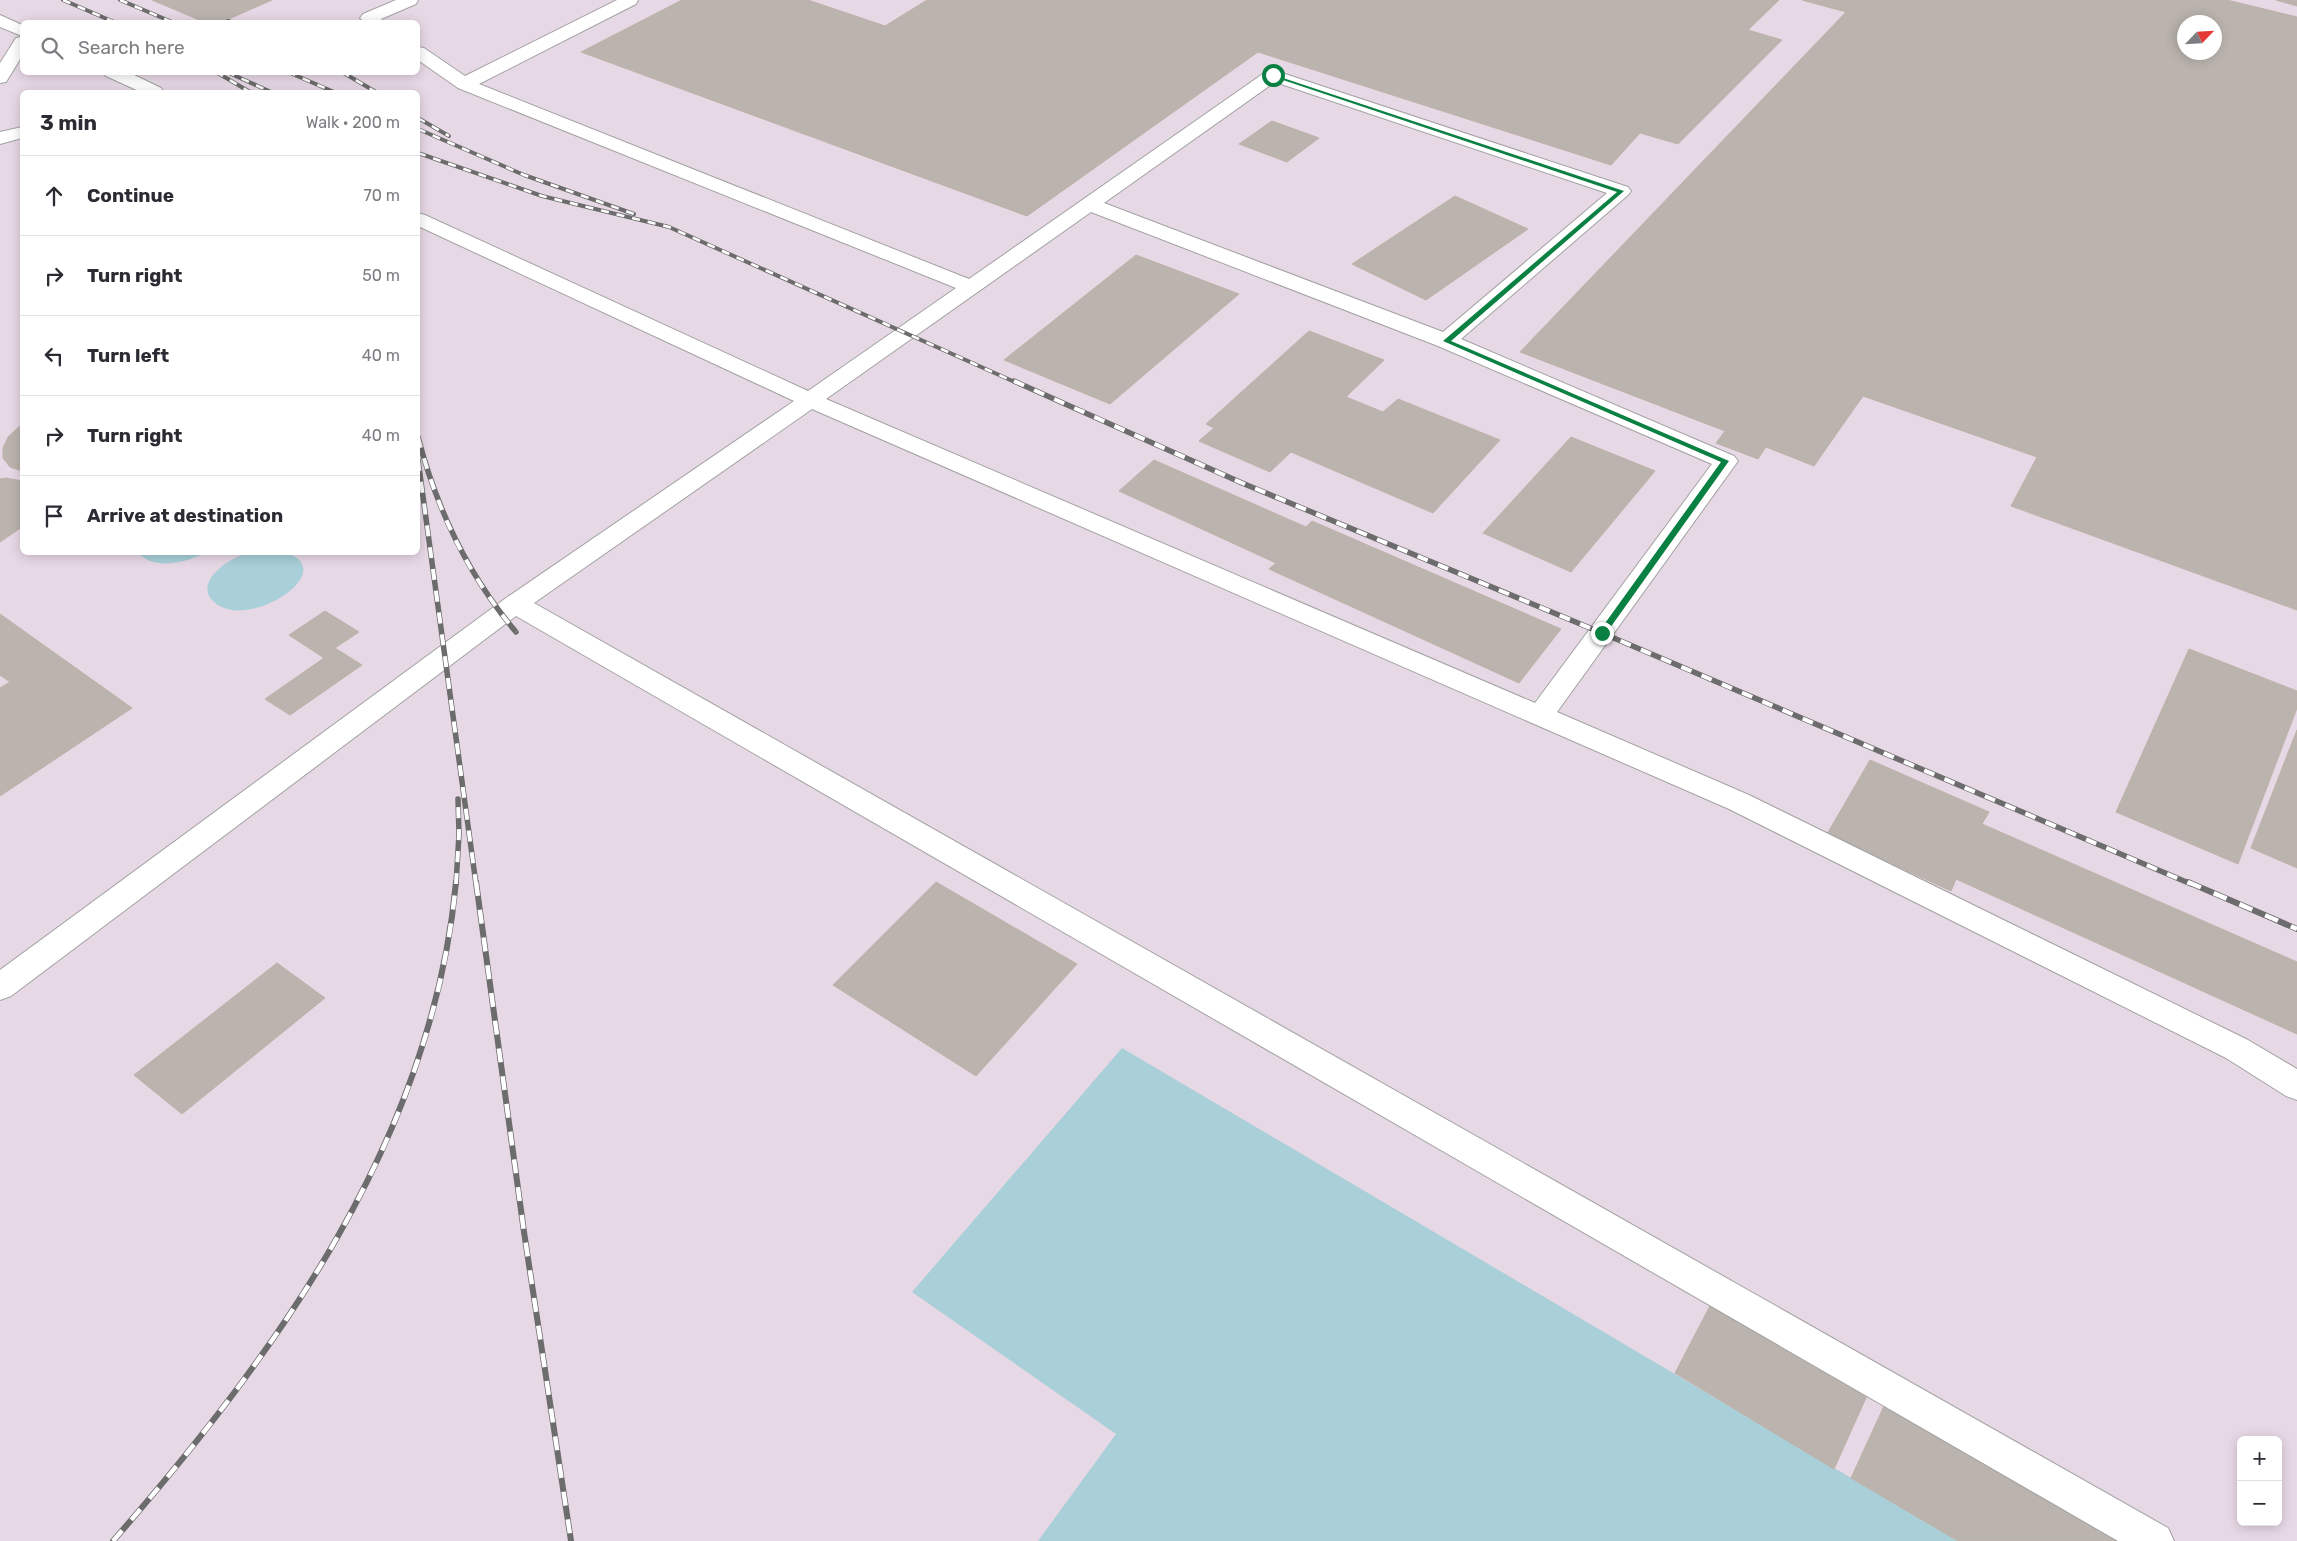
<!DOCTYPE html>
<html lang="en">
<head>
<meta charset="utf-8">
<style>
	:root { --surface:#fff; --page:#f2f2f3; --text:#2b2b33; --muted:#7c7c81; --line:#e1e1e2 }
	body { margin:0; font-family:Rubik,sans-serif; background:var(--page); color:var(--text) }
	.controls { position:absolute; right:15px; bottom:15px; display:grid; overflow:hidden; border-radius:8px; box-shadow:0 2px 12px #0003 }
	.controls button { width:45px; height:45px; display:grid; place-items:center; padding:0; border:0; border-bottom:1px solid var(--line); background:var(--surface); color:var(--text); font:25px sans-serif }
	.compass { position:absolute; left:2177px; top:15px; width:45px; height:45px; border-radius:50%; background:var(--surface); box-shadow:0 2px 12px #0003; rotate:65deg }
	.stop { position:absolute; width:15px; height:15px; margin:-11px; border:4px solid #0b8043; border-radius:50%; background:#fff }
	.stop.end { background:#0b8043; border-color:#fff; box-shadow:0 1px 5px #0008 }
	.list { margin:0; padding:0; list-style:none }
	h2 { display:flex; justify-content:space-between; align-items:center; height:65px; margin:0; padding:0 20px; font-size:21px }
	h2 small { font-size:16px; font-weight:400; color:var(--muted) }
	.list li { display:grid; grid-template-columns:32px 1fr auto; gap:15px; align-items:center; box-sizing:border-box; height:80px; padding:0 20px; border-top:1px solid var(--line) }
	.list b { display:block; font-size:19px; white-space:nowrap }
	.list em { font-size:16px; font-style:normal; color:var(--muted) }
	.icon { flex:none; width:28px; height:28px; fill:none; stroke:currentColor; stroke-width:2; stroke-linecap:round; stroke-linejoin:round }
	.map { position:relative; flex:none; width:2297px; height:1541px; overflow:hidden }
	.search { position:absolute; background:var(--surface); box-shadow:0 2px 12px #0003; left:20px; top:20px; width:400px; height:55px; display:flex; align-items:center; gap:12px; box-sizing:border-box; padding:0 18px; border-radius:8px; color:var(--muted); font-size:19px }
	.panel { position:absolute; background:var(--surface); box-shadow:0 2px 12px #0003; left:20px; top:90px; width:400px; height:465px; border-radius:8px }
	.map>svg:first-child { display:block }
	.industrial { fill:#e7d8e5; fill-rule:evenodd }
	.water { fill:#a9cfd8 }
	.building { fill:#bbb4ae; stroke:#bfb1a9; fill-rule:evenodd }
	.lines { fill:none; stroke-linecap:round; stroke-linejoin:round }
	.service-casing { stroke:#a2a2a2; stroke-width:2 }
	.service { fill:#fff; fill-rule:evenodd }
	.rail-far2-casing { stroke:#6c6c6c; stroke-width:4 }
	.rail-far1-casing { stroke:#6c6c6c; stroke-width:5.5 }
	.rail-casing { stroke:#6c6c6c; stroke-width:6 }
	.rail-far2 { stroke:#fff; stroke-width:2.5; stroke-dasharray:8; stroke-linecap:butt }
	.rail-far1 { stroke:#fff; stroke-width:4; stroke-dasharray:11; stroke-linecap:butt }
	.rail { stroke:#fff; stroke-width:4.5; stroke-dasharray:14; stroke-linecap:butt }
	.route { fill:#0b8043 }
</style>
</head>
<body>
<div class="map">
<svg width="2297" height="1541" viewBox="0 0 2297 1541">
	<rect width="100%" height="100%" fill="#eeebe5"/>
	<path class="industrial" d="M 0,0 L 2297,0 L 2297,1541 L 0,1541 ZM 22,22 L 418,22 L 418,72 L 22,72 ZM 2184,22 L 2214,22 L 2214,52 L 2184,52 ZM 22,92 L 418,92 L 418,552 L 22,552 ZM 2241,1440 L 2278,1440 L 2278,1522 L 2241,1522 Z"/>
	<g class="water">
		<path d="M 139,553 L 205,553 C 188,562 153,571 139,553 Z"/>
		<path d="M 248,553 C 260,552 279,549 290,554 C 335,573 255,626 220,606 C 187,587 227,558 248,553 Z"/>
		<path d="M 1122,1048 L 1958,1541 L 1038,1541 L 1116,1434 L 912,1292 Z"/>
	</g>
	<g class="building">
		<path d="M 152,0 L 272,0 L 222,22 L 204,22 Z"/>
		<path d="M 682,0 L 808,0 L 885,26 L 927,0 L 1779,0 L 1748,30 L 1782,40 L 1678,144 L 1640,133 L 1611,165 L 1258,52 L 1027,216 L 581,52 Z"/>
		<path d="M 1802,0 L 2227,0 L 2297,17 L 2297,610 L 2011,506 L 2037,457 L 1863,396 L 1814,466 L 1766,447 L 1758,459 L 1716,443 L 1725,431 L 1520,352 L 1846,12 ZM 2184,22 L 2214,22 L 2214,52 L 2184,52 Z"/>
		<path d="M 2276,0 L 2297,0 L 2297,6 Z"/>
		<path d="M 1272,121 L 1319,138 L 1287,162 L 1239,144 Z"/>
		<path d="M 1455,196 L 1528,229 L 1426,300 L 1352,264 Z"/>
		<path d="M 1136,255 L 1239,294 L 1110,404 L 1004,360 Z"/>
		<path d="M 1309,331 L 1384,360 L 1346,397 L 1383,412 L 1398,399 L 1500,440 L 1433,513 L 1291,452 L 1270,472 L 1199,441 L 1214,428 L 1206,424 Z"/>
		<path d="M 22,424 L 22,471 L 10,467 L 3,458 L 3,448 L 8,437 Z"/>
		<path d="M 1571,437 L 1655,471 L 1571,572 L 1483,533 Z"/>
		<path d="M 1154,460 L 1306,527 L 1312,521 L 1561,629 L 1519,683 L 1269,569 L 1276,563 L 1119,491 Z"/>
		<path d="M 6,478 L 22,481 L 22,527 L 0,542 L 0,479 Z"/>
		<path d="M 325,611 L 359,632 L 335,648 L 362,665 L 290,715 L 265,699 L 324,658 L 289,635 Z"/>
		<path d="M 0,614 L 132,708 L 0,796 L 0,688 L 10,682 L 0,675 Z"/>
		<path d="M 2189,649 L 2297,691 L 2297,708 L 2238,864 L 2116,812 Z"/>
		<path d="M 2297,730 L 2297,868 L 2251,848 Z"/>
		<path d="M 1870,760 L 1989,812 L 1982,824 L 2297,962 L 2297,1034 L 1956,879 L 1951,891 L 1827,834 Z"/>
		<path d="M 936,882 L 1077,964 L 976,1076 L 833,985 Z"/>
		<path d="M 277,963 L 325,998 L 182,1114 L 134,1075 Z"/>
		<path d="M 1714,1298 L 1870,1389 L 1834,1469 L 1675,1373 Z"/>
		<path d="M 1884,1406 L 2120,1541 L 1958,1541 L 1851,1478 Z"/>
	</g>
	<g class="lines">
		<g class="service-casing">
			<g id="service">
				<path d="M 396,0 L 418,0 L 416,4 L 381,19 L 383,22 L 364,22 L 360,18 L 363,14 Z"/>
				<path d="M 617,0 L 638,0 L 636,4 L 479,84 L 969,279 L 1267,71 L 1273,70 L 1628,187 L 1631,191 L 1628,195 L 1461,339 L 1734,456 L 1738,461 L 1557,712 L 1749,795 L 2248,1040 L 2297,1069 L 2297,1100 L 2286,1096 L 2226,1058 L 1729,809 L 812,409 L 534,603 L 2168,1528 L 2174,1541 L 2118,1541 L 516,616 L 11,996 L 0,1000 L 0,970 L 506,598 L 794,401 L 418,226 L 418,213 L 425,215 L 808,391 L 956,288 L 458,88 L 418,60 L 418,47 L 424,48 L 465,76 ZM 1275,82 L 1607,193 L 1443,332 L 1104,203 ZM 1091,212 L 1438,346 L 1712,464 L 1535,703 L 826,399 Z"/>
				<path d="M 0,15 L 22,25 L 22,36 L 0,27 Z"/>
				<path d="M 22,37 L 22,56 L 6,82 L 0,83 L 0,63 L 16,38 Z"/>
				<path d="M 103,72 L 128,72 L 161,88 L 164,92 L 141,92 L 106,76 Z"/>
				<path d="M 22,127 L 22,138 L 0,144 L 0,132 Z"/>
			</g>
		</g>
		<use href="#service" class="service"/>
		<g class="rail-far2-casing">
			<g id="rail-far2">
				<path d="M 63,0 L 114,22"/>
				<path d="M 120,0 L 172,22"/>
				<path d="M 228,21 L 231,22"/>
				<path d="M 216,72 L 250,92"/>
				<path d="M 227,72 L 271,92"/>
				<path d="M 288,72 L 334,92"/>
				<path d="M 342,72 L 376,92"/>
				<path d="M 418,118 L 449,136"/>
				<path d="M 418,129 L 524,175 L 634,214"/>
				<path d="M 418,153 L 542,196 L 669,227 L 1017,383"/>
			</g>
		</g>
		<g class="rail-far1-casing">
			<g id="rail-far1">
				<path d="M 1014,381 L 1242,483 L 1602,633 L 2191,884"/>
				<path d="M 418,437 C 437,510 467,574 516,632"/>
				<path d="M 418,460 L 476,884"/>
				<path d="M 456,884 L 459,834 L 458,799"/>
			</g>
		</g>
		<g class="rail-casing">
			<g id="rail">
				<path d="M 476,882 L 524,1232 L 571,1541"/>
				<path d="M 2188,882 L 2297,929"/>
				<path d="M 113,1541 C 277,1353 432,1140 456,882"/>
			</g>
		</g>
		<use href="#rail-far2" class="rail-far2"/>
		<use href="#rail-far1" class="rail-far1"/>
		<use href="#rail" class="rail"/>
	</g>
	<path class="route" d="M 1271,74 L 1624,191 L 1451,341 L 1729,461 L 1605,635 L 1598,633 L 1721,462 L 1443,341 L 1617,192 L 1271,76 Z"/>
</svg>
<div class="controls">
<button>+</button>
<button>−</button>
</div>
<svg class="compass" viewBox="-18 -18 36 36"><path d="M0-13l5 13h-10z" fill="#e53935"/><path d="M0 13l5-13h-10z" fill="#7c7c81"/></svg>
<div class="stop" style="left:1273px;top:75px"></div>
<div class="stop end" style="left:1602px;top:633px"></div>
<div class="search"><svg class="icon" aria-label="search" viewBox="0 0 24 24"><circle cx="10" cy="10" r="6"/><path d="M15 15l6 6"/></svg>Search here</div>
<section class="panel">
<h2>3 min<small>Walk · 200 m</small></h2>
<ul class="list">
<li><svg class="icon" aria-label="ahead" viewBox="0 0 24 24"><path d="M12 20V5M6 11l6-6 6 6"/></svg><div><b>Continue</b></div><em>70 m</em></li>
<li><svg class="icon" aria-label="right" viewBox="0 0 24 24"><path d="M7 20v-9h11M14 6l5 5-5 5"/></svg><div><b>Turn right</b></div><em>50 m</em></li>
<li><svg class="icon" aria-label="left" viewBox="0 0 24 24"><path d="M17 20v-9H6M10 6l-5 5 5 5"/></svg><div><b>Turn left</b></div><em>40 m</em></li>
<li><svg class="icon" aria-label="right" viewBox="0 0 24 24"><path d="M7 20v-9h11M14 6l5 5-5 5"/></svg><div><b>Turn right</b></div><em>40 m</em></li>
<li><svg class="icon" aria-label="arrive" viewBox="0 0 24 24"><path d="M6 21V4h12l-3 4 3 4H6"/></svg><div><b>Arrive at destination</b></div></li>
</ul>
</section>
</div>
</body>
</html>
